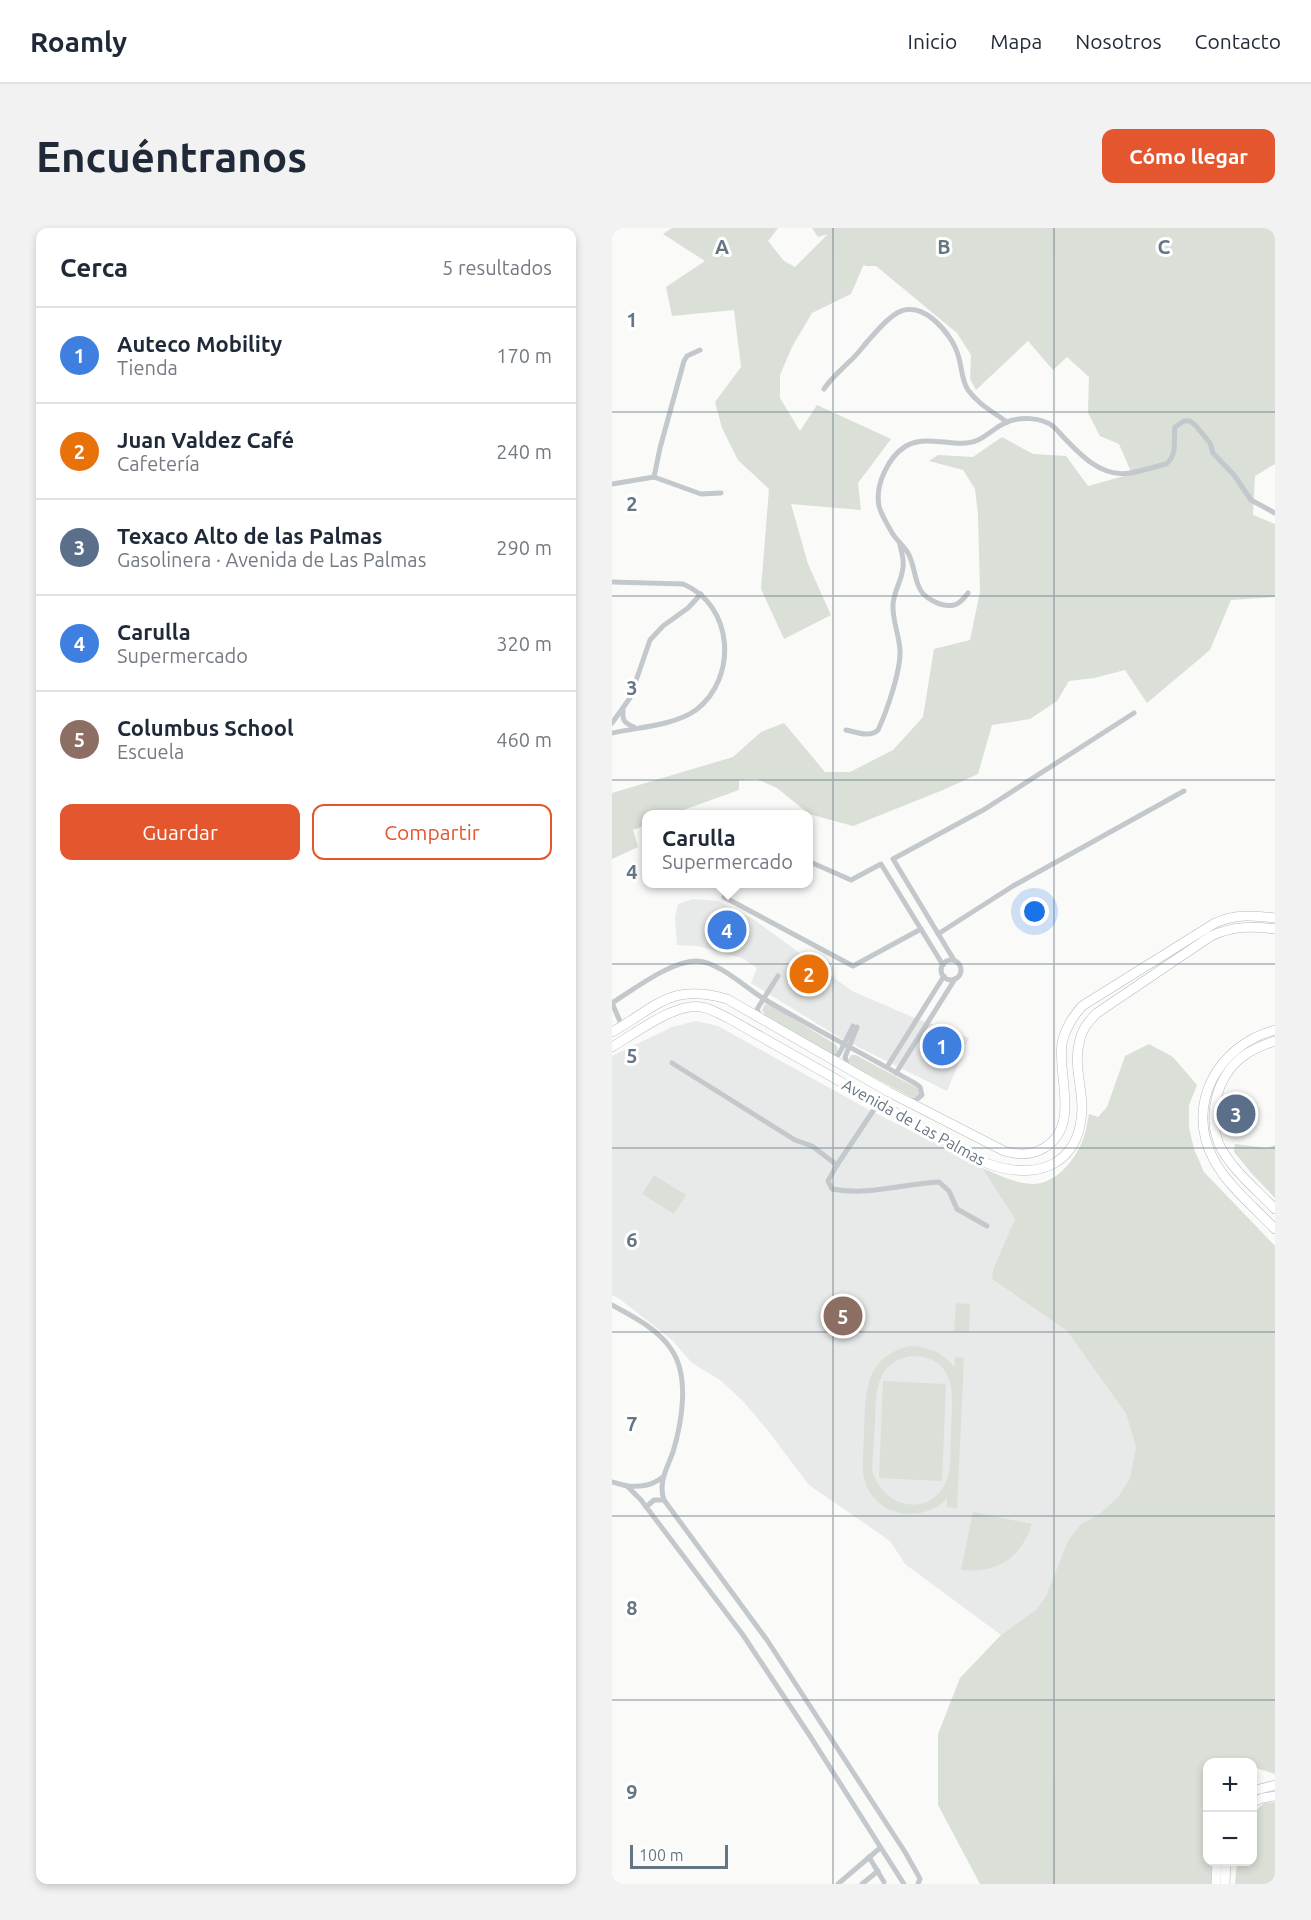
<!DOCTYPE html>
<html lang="es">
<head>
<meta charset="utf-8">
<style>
	:root { --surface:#fff; --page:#f2f2f3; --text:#1f2937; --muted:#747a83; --line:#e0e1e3; --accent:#e4572e }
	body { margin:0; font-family:Ubuntu,sans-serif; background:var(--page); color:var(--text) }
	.controls { position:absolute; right:18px; bottom:18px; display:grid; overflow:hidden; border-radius:12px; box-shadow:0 3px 9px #0003 }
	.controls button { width:54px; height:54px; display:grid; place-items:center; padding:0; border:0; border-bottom:2px solid var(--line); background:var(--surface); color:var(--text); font:30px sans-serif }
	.scale { position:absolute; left:18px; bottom:15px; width:98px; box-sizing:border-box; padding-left:6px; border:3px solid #657683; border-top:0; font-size:16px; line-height:21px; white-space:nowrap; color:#657683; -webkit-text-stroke:4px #fff; paint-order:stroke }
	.you { position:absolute; left:423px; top:684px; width:21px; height:21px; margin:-15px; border:4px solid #fff; border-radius:50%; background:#1a73e8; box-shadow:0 0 0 9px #1a73e833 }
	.badge { display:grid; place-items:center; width:39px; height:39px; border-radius:50%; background:var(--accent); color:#fff; font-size:20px; font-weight:700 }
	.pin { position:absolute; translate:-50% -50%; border:3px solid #fff; box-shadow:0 2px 6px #0006 }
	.popup { position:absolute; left:30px; top:582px; width:171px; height:78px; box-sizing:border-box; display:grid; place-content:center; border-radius:12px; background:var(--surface); filter:drop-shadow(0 2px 4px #0005); font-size:20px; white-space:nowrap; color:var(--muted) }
	.popup b { font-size:22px; color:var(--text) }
	.popup::after { content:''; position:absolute; left:50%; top:100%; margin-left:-12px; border:12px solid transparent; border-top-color:var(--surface) }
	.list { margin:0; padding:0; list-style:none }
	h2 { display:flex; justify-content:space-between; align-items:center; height:78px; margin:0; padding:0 24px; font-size:26px }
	h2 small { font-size:20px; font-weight:400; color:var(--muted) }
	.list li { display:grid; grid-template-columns:39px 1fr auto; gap:18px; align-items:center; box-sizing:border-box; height:96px; padding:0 24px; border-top:2px solid var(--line) }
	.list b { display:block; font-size:22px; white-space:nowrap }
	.list p { margin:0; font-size:20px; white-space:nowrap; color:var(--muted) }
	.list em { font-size:20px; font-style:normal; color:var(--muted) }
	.actions { display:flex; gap:12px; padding:18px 24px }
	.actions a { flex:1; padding:14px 0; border:2px solid var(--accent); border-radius:12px; text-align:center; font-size:21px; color:var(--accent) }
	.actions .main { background:var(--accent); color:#fff }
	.map { position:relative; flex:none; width:663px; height:1656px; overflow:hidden; border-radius:12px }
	header { display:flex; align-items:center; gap:36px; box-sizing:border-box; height:84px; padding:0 30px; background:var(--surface); border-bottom:2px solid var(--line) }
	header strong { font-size:28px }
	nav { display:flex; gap:33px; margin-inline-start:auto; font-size:21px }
	.intro { display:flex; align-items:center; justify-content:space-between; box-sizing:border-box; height:144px; padding:0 36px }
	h1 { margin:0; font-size:42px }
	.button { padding:15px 27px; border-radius:12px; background:var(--accent); color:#fff; font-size:21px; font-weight:700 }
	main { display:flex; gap:36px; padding:0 36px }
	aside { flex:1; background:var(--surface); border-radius:12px; box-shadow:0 3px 9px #0003 }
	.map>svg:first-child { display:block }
	.built { fill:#e8e9e9 }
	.green { fill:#dadfd7; fill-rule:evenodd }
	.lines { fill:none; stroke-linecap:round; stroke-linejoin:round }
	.primary-casing { stroke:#b5babe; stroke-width:10 }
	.street { stroke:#c3c8cc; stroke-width:5 }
	.primary { stroke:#fff; stroke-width:9 }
	.grid { fill:none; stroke:#657683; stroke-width:1.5; stroke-opacity:0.55 }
	.labels { text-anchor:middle; stroke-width:6; stroke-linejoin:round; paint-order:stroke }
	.street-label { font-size:16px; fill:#657683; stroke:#fff }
	.grid-label { font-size:20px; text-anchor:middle; font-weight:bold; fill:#657683; stroke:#fff; stroke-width:6; stroke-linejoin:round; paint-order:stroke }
</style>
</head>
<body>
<header>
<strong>Roamly</strong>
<nav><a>Inicio</a><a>Mapa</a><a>Nosotros</a><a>Contacto</a></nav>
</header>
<div class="intro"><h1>Encuéntranos</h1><a class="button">Cómo llegar</a></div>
<main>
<aside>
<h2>Cerca<small>5 resultados</small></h2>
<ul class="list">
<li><span class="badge" style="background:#3f7fe0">1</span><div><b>Auteco Mobility</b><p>Tienda</p></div><em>170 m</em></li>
<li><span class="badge" style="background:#e8710a">2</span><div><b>Juan Valdez Café</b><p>Cafetería</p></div><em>240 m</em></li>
<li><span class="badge" style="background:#5c6f8a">3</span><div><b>Texaco Alto de las Palmas</b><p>Gasolinera · Avenida de Las Palmas</p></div><em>290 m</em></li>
<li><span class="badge" style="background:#3f7fe0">4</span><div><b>Carulla</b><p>Supermercado</p></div><em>320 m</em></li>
<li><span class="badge" style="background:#8d6e63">5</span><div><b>Columbus School</b><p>Escuela</p></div><em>460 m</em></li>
</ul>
<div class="actions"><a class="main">Guardar</a><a>Compartir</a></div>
</aside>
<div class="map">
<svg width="663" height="1656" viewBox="0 0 663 1656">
	<rect width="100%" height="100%" fill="#fafaf8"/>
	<g class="built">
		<path d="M 81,671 L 106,673 L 141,691 L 240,763 L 298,788 L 357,810 L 335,863 L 230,811 L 139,755 L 145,740 L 130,730 L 86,718 L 65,717 L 63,689 L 66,676 Z"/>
		<path d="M 84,793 L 106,798 L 261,884 L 350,928 L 370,940 L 403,991 L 381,1041 L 380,1051 L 455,1103 L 514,1186 L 524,1219 L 518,1250 L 506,1269 L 486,1287 L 470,1295 L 434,1368 L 424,1383 L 389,1407 L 293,1336 L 278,1313 L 197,1257 L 157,1204 L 131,1173 L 108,1152 L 80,1135 L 60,1112 L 9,1072 L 0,1067 L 0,828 L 60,799 Z"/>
	</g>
	<g class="green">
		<path d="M 60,0 L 166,0 L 156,13 L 172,33 L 183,39 L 216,6 L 206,9 L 200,0 L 663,0 L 663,236 L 643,248 L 641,287 L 663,296 L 663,369 L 619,372 L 598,422 L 535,475 L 513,442 L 482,450 L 457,453 L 445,473 L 418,491 L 380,497 L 366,546 L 331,562 L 241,598 L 197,586 L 165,560 L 145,551 L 127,552 L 127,562 L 60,586 L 34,586 L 34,597 L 21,602 L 26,619 L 0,631 L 0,565 L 121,529 L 149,504 L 172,495 L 213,544 L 238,544 L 281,522 L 311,489 L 322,421 L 358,412 L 368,364 L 366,287 L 363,261 L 351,242 L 317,233 L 326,227 L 361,229 L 390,209 L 421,226 L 454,228 L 476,258 L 520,246 L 507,216 L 488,208 L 476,185 L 477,149 L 455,129 L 441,142 L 416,113 L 364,162 L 358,151 L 359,127 L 345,105 L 264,38 L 253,38 L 252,36 L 239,66 L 200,85 L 180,119 L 168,147 L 168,170 L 188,203 L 205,177 L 279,211 L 246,255 L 249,282 L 179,276 L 196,336 L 219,387 L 172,411 L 149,361 L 157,261 L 126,232 L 110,200 L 103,174 L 129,139 L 122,82 L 60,88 L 54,59 L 93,33 L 51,6 Z"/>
		<path d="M 153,776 L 158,777 L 223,816 L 226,820 L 225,824 L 222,826 L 218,825 L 153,787 L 150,782 Z"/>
		<path d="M 537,816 L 561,829 L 585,857 L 577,877 L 577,900 L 582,921 L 592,944 L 663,1018 L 663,1546 L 641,1539 L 640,1534 L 596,1534 L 596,1634 L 600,1634 L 599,1656 L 368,1656 L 326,1577 L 326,1506 L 348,1450 L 389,1407 L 424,1382 L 434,1368 L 456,1313 L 470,1295 L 486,1287 L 506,1269 L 518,1250 L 524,1219 L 514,1186 L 455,1103 L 380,1051 L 381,1041 L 403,991 L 370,940 C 385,946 402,955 419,956 C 443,957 462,933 470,914 C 474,905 475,895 477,886 L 486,889 L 495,879 L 513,828 Z"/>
		<path d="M 239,827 L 244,827 L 305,860 L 308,865 L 306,869 L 299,869 L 240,838 L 236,832 Z"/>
		<path d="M 623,916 L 655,920 L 663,917 L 663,970 L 641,947 L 622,924 Z"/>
		<path d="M 42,947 L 74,967 L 62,986 L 30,966 Z"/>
		<path d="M 344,1075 L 358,1076 L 357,1104 L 342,1103 Z"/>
		<path d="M 298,1118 C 317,1119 330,1124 342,1139 L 343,1129 L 352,1130 L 345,1280 L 335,1279 L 335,1271 C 311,1294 269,1291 254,1257 C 248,1242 252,1223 252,1207 C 254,1168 250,1129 298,1118 ZM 299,1128 C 349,1128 340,1174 339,1208 C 338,1222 340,1241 334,1254 C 317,1291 269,1280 260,1241 C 261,1225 262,1210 263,1194 C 264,1164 263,1135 299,1128 Z"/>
		<path d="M 271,1153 L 334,1156 L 330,1253 L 267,1250 Z"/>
		<path d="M 361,1284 L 420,1296 C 408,1331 386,1345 349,1342 Z"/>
		<path d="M 663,1574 L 663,1656 L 623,1656 L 625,1634 L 640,1634 L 641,1585 L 652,1575 Z"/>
	</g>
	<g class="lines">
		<g class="primary-casing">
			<g id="primary">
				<path d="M 663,802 C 606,817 572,877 602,932 C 616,958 642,979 663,1001"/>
				<path d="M 0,804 C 46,778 58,755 115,771 L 277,864 L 392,923 C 406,927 419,928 432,920 C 469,898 445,848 450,815 C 453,800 461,789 470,778 L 603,695 C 623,686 641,687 663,690"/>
				<path d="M 663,813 C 651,817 640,821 630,829 C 605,849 594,888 608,918 C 620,942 644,961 663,981"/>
				<path d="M 0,819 C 22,806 64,774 89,779 C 98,780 107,786 116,790 L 369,933 C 418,954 468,942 470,881 C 470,859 462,837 467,816 C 469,802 476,794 485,785 L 599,708 C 620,698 640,698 663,701"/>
				<path d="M 640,1563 L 663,1557"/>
				<path d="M 640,1575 L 650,1570 L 663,1568"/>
				<path d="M 604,1656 L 605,1634"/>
				<path d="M 613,1656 L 614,1634"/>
			</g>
		</g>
		<g class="street">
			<path d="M 212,161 C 219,150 228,143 237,134 C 244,128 249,121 255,114 C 264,104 273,92 285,85 C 310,70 340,106 346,127 C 350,138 349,151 356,162 C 366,176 381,184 395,194"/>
			<path d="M 42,249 L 48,220 L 72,133 L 75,128 L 88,122"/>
			<path d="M 0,256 L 42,249 L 89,266 L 109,265"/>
			<path d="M 0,354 L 71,356 C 122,377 126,450 84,482 C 61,498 27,499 0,505"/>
			<path d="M 356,365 C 352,370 348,376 342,377 C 330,380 311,370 307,359 C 302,348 302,336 296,325 C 291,317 283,311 279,303 C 275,296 269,286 267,278 C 263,257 276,229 294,218 C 317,205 344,222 366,212 C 376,207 384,199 393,195 C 407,188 430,189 442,199 C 461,219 486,251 518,245 C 530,243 542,239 554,236 C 566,227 561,212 563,199 L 572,193 L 578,193 L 584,198 L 598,215 L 601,225 L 622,247 L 639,272 L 663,285"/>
			<path d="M 11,482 C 10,492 12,495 22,499"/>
			<path d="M 0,495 L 18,470 L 38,412 L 51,398 L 76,380 L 89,366"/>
			<path d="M 234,502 C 244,504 258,510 266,502 C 275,483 289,442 288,422 C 287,406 280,392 281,376 C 282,364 288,355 290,345 C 293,335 290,326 288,317"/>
			<path d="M 196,633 L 239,652 L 269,636 L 331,737"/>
			<path d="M 112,669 L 241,738 L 309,701"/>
			<path d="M 326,706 L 401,658 L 572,563"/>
			<path d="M 342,732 L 281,631 L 373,581 L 522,485"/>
			<circle cx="339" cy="742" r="10"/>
			<path d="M 0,775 C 21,762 60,732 85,733 C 107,734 134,760 152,771 C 202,801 254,827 304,856 L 308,859 L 310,867 L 304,872 L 299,872"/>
			<path d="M 0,775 L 10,798"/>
			<path d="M 149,789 L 145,782 L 147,778 L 166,748"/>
			<path d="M 219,830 L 226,827 L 228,824 L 241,798"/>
			<path d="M 60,835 L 183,912 L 200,918 L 225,937 L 267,874"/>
			<path d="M 236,839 L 233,829 L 245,799"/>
			<path d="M 275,839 L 332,748"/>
			<path d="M 284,845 L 343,751"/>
			<path d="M 225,937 L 216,953 L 220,961 C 256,968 290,956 327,954 L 337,963 L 345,981 L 375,998"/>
			<path d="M 0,1077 C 20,1088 46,1101 59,1121 C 78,1148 70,1194 61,1224 C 55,1240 46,1255 52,1272 L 155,1412 L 293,1624 L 306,1647 L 308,1651 L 306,1656"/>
			<path d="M 0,1254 L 15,1258 L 29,1272 L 131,1407 L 198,1508 L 292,1656"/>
			<path d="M 15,1258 C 29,1259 39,1258 51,1249"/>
			<path d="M 34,1279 L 42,1272 L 52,1272"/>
			<path d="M 257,1629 L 272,1654"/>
			<path d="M 226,1656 L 268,1620"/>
			<path d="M 250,1656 L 266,1643"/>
		</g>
		<use href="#primary" class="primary"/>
	</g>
	<path class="grid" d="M 221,0 L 221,1656M 442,0 L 442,1656M 0,184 L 663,184M 0,368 L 663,368M 0,552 L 663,552M 0,736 L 663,736M 0,920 L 663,920M 0,1104 L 663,1104M 0,1288 L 663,1288M 0,1472 L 663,1472"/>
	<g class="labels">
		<g class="street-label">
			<text transform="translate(302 894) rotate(29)" y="6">Avenida de Las Palmas</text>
		</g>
	</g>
	<g class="grid-label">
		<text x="110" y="26">A</text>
		<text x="332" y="26">B</text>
		<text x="552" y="26">C</text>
		<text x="20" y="99">1</text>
		<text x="20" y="283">2</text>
		<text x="20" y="467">3</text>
		<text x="20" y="651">4</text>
		<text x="20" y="835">5</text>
		<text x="20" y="1019">6</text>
		<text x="20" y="1203">7</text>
		<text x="20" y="1387">8</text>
		<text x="20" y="1571">9</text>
	</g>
</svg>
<div class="controls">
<button>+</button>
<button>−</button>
</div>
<div class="scale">100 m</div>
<div class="you"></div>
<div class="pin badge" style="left:330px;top:818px;background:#3f7fe0">1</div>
<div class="pin badge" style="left:197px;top:746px;background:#e8710a">2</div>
<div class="pin badge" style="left:624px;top:886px;background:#5c6f8a">3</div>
<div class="pin badge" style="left:115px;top:702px;background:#3f7fe0">4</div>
<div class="popup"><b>Carulla</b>Supermercado</div>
<div class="pin badge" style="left:231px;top:1088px;background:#8d6e63">5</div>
</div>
</main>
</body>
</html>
